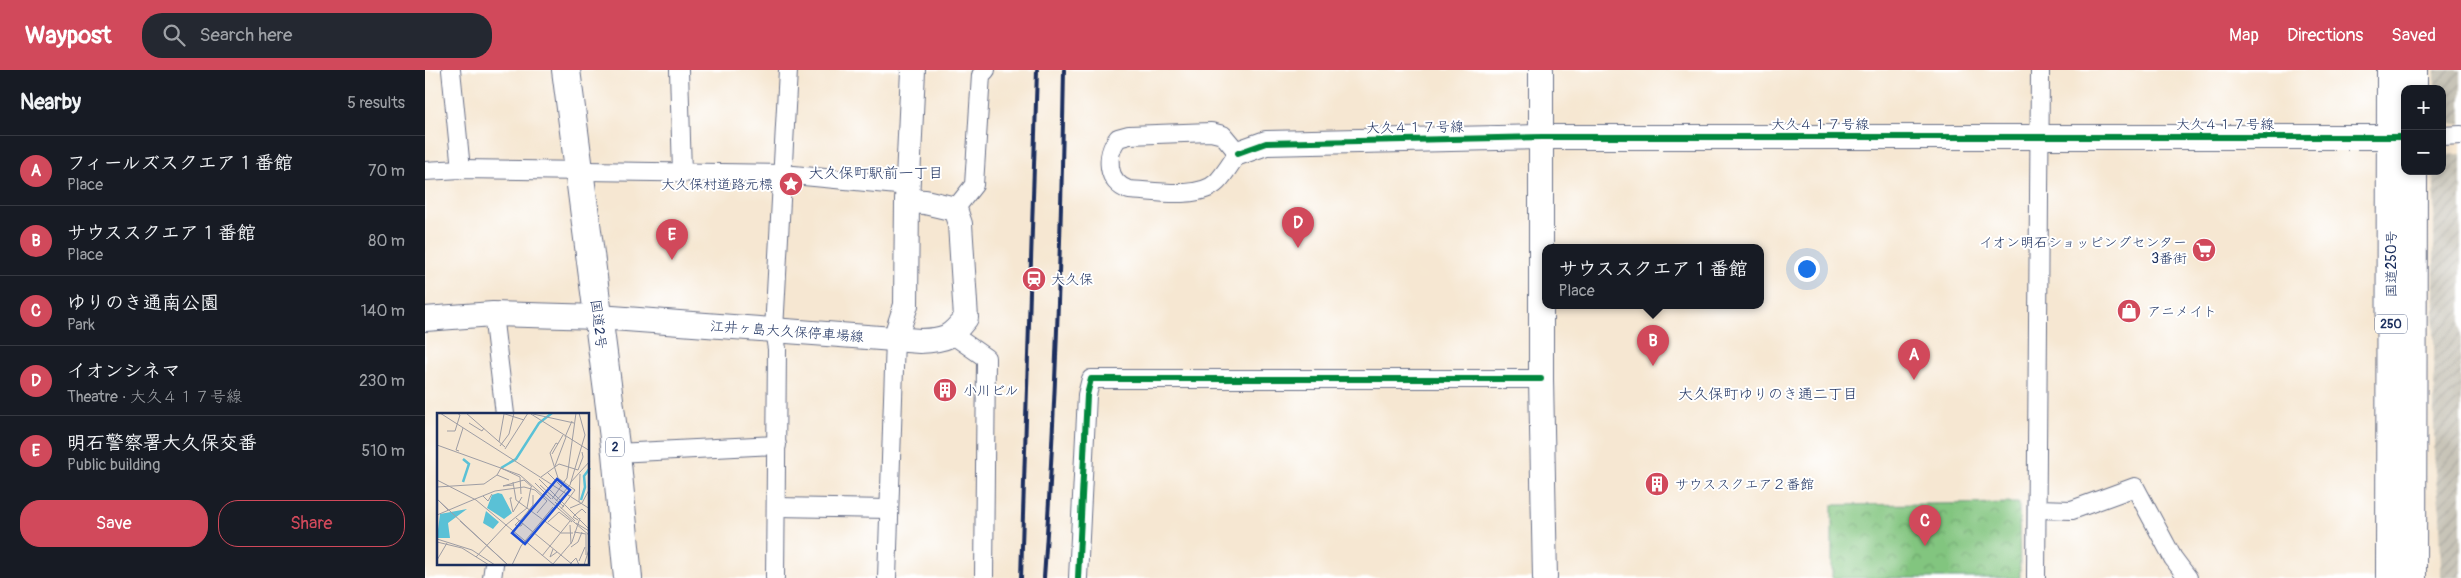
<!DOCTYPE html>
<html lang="en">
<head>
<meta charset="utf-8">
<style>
	:root { --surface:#171b24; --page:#242831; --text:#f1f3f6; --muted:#9ea1a6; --line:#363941; --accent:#d1495b }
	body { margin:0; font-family:Pangolin,"Klee One",sans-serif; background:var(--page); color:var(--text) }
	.controls { position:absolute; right:15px; top:15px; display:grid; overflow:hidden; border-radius:10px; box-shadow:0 2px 8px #0003 }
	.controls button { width:45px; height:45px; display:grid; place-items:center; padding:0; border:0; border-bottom:1px solid var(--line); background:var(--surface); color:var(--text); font:25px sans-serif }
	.you { position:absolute; left:1381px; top:198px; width:18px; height:18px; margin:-12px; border:4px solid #fff; border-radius:50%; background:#1a73e8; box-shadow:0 0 0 8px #1a73e833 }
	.badge { display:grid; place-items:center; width:32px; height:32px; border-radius:50%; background:var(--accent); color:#fff; font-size:16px; font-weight:700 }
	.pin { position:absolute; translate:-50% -41px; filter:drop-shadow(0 1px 2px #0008) }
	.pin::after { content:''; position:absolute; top:26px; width:18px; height:15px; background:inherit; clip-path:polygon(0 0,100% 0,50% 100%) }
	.popup { position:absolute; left:1117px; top:174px; width:222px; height:65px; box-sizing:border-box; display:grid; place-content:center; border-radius:10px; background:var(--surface); filter:drop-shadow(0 1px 4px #0005); font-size:16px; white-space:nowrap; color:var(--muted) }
	.popup b { font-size:19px; color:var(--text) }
	.popup::after { content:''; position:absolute; left:50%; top:100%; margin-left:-10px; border:10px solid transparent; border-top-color:var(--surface) }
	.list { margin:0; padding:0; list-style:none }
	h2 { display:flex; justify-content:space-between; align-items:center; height:65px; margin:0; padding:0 20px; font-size:21px }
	h2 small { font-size:16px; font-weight:400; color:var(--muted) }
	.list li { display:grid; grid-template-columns:32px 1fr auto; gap:15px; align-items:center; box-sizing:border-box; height:70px; padding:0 20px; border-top:1px solid var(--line) }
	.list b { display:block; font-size:19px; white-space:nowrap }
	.list p { margin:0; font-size:16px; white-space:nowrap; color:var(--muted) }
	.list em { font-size:16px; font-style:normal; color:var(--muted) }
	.actions { display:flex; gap:10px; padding:15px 20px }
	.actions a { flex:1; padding:11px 0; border:1px solid var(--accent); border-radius:20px; text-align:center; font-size:18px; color:var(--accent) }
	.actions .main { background:var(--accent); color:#fff }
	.icon { flex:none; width:28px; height:28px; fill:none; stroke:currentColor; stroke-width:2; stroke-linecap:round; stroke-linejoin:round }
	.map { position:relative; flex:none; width:2036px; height:508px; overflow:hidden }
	header { display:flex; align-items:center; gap:30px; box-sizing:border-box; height:70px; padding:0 25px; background:var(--accent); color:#fff }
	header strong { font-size:24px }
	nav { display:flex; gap:28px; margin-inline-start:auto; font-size:18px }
	.search { width:350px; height:45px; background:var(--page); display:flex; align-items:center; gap:12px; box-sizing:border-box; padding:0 18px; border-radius:20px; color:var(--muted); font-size:19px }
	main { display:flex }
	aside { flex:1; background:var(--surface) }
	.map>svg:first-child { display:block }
	.industrial { fill:url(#industrial-furrows) }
	.park { fill:url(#park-crowns); stroke:#4e7a6e }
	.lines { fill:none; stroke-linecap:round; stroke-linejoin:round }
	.street-casing { stroke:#686f87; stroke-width:20 }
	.secondary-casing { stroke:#686f87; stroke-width:26 }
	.highway-casing { stroke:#686f87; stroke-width:30 }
	.street { stroke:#fff; stroke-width:18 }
	.secondary { stroke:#fff; stroke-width:24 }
	.highway { stroke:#fff; stroke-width:28 }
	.rail { stroke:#1b2f5e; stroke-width:4 }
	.cycleway-casing { stroke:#fff; stroke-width:9 }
	.cycleway { stroke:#00873e; stroke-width:6 }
	.labels { text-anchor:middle; stroke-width:4; stroke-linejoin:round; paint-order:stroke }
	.shield { fill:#fff; stroke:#5f6d8e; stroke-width:1 }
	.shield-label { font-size:12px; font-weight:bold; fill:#1b2f5e }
	.street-label { font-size:14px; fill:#1b2f5e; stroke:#fff }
	.poi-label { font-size:14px; fill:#1b2f5e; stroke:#fff; text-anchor:start }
	.neighbourhood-label { font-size:15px; fill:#1b2f5e; stroke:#fff }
	.inset-river { fill:none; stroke:#5ac1d6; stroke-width:2.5 }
	.inset-road { fill:none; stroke:#9e9da4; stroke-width:1 }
	.view { fill:#1d4ed8; fill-opacity:0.15; stroke:#1d4ed8; stroke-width:2.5 }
	.inset-edge { fill:none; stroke:#1b2f5e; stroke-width:2.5 }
</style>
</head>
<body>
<header>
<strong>Waypost</strong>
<div class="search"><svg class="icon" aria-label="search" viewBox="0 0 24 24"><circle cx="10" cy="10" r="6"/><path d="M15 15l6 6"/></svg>Search here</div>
<nav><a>Map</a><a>Directions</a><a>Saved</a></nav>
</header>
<main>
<aside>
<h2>Nearby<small>5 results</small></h2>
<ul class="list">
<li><span class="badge">A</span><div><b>フィールズスクエア１番館</b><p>Place</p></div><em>70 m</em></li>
<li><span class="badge">B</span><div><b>サウススクエア１番館</b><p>Place</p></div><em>80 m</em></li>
<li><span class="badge">C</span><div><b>ゆりのき通南公園</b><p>Park</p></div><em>140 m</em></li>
<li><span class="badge">D</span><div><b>イオンシネマ</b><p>Theatre · 大久４１７号線</p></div><em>230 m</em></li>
<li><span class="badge">E</span><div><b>明石警察署大久保交番</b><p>Public building</p></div><em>510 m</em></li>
</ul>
<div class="actions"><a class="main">Save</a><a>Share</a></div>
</aside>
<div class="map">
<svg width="2036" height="508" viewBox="0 0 2036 508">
	<defs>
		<pattern id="industrial-furrows" width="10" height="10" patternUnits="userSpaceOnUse" patternTransform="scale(1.25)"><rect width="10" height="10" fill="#c8c4b8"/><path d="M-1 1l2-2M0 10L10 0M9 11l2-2" fill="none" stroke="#aba9a1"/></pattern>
		<pattern id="park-crowns" width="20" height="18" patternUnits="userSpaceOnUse" patternTransform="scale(1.25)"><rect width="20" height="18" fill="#82c57f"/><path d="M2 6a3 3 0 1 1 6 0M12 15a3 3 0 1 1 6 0" fill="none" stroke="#6aa06b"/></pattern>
	</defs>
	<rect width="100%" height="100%" fill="#fff"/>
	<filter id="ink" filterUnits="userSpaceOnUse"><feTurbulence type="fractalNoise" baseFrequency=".02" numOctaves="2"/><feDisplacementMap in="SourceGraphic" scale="10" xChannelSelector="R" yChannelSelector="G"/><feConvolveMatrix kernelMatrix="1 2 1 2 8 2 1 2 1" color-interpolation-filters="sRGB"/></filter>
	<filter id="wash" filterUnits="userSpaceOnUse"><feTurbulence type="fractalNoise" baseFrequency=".0096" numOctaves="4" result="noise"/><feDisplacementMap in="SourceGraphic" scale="20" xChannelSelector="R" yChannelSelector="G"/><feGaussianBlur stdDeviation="1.12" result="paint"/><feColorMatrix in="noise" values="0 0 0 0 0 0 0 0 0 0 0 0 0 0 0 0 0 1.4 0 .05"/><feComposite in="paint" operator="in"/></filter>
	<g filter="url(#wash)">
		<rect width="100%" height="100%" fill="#f6e7d2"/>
		<g class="industrial">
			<path d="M 2010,0 L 2036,0 L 2036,54 L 2017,54 L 2017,19 L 2010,19 Z"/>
			<path d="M 2036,84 L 2036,508 L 2016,508 L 2015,442 L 2009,392 L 2009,101 L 2017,101 L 2017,85 Z"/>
		</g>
		<path class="park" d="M 1594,433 L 1595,508 L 1407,508 L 1407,435 Z"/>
	</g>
	<g filter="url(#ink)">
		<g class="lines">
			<g class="street-casing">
				<g id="street">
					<path d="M 26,0 L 36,99"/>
					<path d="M 254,0 L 257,103"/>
					<path d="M 786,62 L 798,65 L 813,83 C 806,93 800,104 792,112 C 774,130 728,121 704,120 C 681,113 680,85 693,68 L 704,65 Z"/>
					<path d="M 2017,66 L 2036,65"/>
					<path d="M 0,101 L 36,99 L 358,104 L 483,116"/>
					<path d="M 530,139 L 549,115 L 556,5 L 561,0"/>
					<path d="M 68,244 L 80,344"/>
					<path d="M 528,265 L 561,288 L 559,508"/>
					<path d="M 191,383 L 352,375"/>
					<path d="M 351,437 L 464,439"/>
					<path d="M 1612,439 L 1647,440 L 1710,417 L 1748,488 L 1763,508"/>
					<path d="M 67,508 L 69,494"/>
					<path d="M 350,508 L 352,279 L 349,260 L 363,0"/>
					<path d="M 462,508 L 470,269"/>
					<path d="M 653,508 L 662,325 L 666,309 L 1116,309"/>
					<path d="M 1611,508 L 1615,0"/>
				</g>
			</g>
			<g class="secondary-casing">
				<g id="secondary">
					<path d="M 1116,0 L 1116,309 L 1120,508"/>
					<path d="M 813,83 L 841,73 L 1117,67 L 1980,67"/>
					<path d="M 0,249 L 68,244 L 174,247 L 495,271 C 521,270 525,268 541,248 L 535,154 L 530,139 L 500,132 L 482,131"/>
					<path d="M 470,269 L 481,235 L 482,131 L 488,0"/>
				</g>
			</g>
			<g class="highway-casing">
				<g id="highway">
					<path d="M 141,0 L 191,383 L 203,508"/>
					<path d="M 1988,0 L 1988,19"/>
					<path d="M 1965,508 L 1966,0"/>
					<path d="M 1987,508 L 1988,101"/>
				</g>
			</g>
			<use href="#street" class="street"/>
			<use href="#secondary" class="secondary"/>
			<use href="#highway" class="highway"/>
			<g class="rail">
				<path d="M 596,508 L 612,0"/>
				<path d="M 619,508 C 631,339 636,170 639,0"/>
			</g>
			<g class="cycleway-casing">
				<g id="cycleway">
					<path d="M 813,83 L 841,73 L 1117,67 L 1980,67"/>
					<path d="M 653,508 L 662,325 L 666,309 L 1116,309"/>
				</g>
			</g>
			<use href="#cycleway" class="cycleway"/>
		</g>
	</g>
	<defs>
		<g id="sight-disc" transform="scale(1.25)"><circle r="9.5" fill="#d1495b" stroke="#fff"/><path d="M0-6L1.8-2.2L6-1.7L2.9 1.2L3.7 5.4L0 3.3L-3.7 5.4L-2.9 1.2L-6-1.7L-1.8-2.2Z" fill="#fff"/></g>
		<g id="supermarket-disc" transform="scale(1.25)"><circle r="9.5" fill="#d1495b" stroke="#fff"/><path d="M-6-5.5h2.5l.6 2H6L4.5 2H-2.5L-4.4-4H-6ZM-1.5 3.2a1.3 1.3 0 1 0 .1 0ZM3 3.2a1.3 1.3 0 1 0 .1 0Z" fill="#fff"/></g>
		<g id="station-disc" transform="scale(1.25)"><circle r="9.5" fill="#d1495b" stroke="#fff"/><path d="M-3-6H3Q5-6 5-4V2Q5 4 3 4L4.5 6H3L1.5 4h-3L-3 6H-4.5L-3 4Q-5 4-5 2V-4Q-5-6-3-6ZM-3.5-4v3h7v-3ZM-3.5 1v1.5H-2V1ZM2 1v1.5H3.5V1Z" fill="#fff"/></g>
		<g id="shop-disc" transform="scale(1.25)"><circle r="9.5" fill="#d1495b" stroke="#fff"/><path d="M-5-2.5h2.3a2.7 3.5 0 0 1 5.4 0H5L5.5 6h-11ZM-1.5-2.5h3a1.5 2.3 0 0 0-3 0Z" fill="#fff"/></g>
		<g id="building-disc" transform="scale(1.25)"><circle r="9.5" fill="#d1495b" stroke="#fff"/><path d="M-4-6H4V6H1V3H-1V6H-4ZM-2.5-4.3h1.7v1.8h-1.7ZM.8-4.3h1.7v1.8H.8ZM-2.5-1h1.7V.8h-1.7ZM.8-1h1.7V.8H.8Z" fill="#fff"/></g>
	</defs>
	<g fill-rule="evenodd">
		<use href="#sight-disc" x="366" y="114"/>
		<use href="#supermarket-disc" x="1779" y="180"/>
		<use href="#station-disc" x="609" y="209"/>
		<use href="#shop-disc" x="1704" y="241"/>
		<use href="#building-disc" x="520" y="320"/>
		<use href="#building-disc" x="1232" y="414"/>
	</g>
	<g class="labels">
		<g class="shield">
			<rect x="1950" y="244.5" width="32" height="19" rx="4"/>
			<rect x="181" y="367.5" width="18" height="19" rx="4"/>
		</g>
		<g class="shield-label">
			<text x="1966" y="258">250</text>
			<text x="190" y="381">2</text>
		</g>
		<g class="street-label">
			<text x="1395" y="59">大久４１７号線</text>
			<text x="1800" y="59">大久４１７号線</text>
			<text transform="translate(990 57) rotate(-1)" y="5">大久４１７号線</text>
			<text transform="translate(1966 194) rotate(-90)" y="5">国道250号</text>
			<text transform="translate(174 254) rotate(83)" y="5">国道2号</text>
			<text transform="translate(362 261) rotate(4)" y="5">江井ヶ島大久保停車場線</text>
		</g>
		<g class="poi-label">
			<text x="348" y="119" text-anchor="end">大久保村道路元標</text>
			<text x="1762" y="177" text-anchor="end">イオン明石ショッピングセンター<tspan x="1762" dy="16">3番街</tspan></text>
			<text x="626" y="214">大久保</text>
			<text x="1722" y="246">アニメイト</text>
			<text x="538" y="325">小川ビル</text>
			<text x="1250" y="419">サウススクエア２番館</text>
		</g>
		<g class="neighbourhood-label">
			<text x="451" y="108">大久保町駅前一丁目</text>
			<text x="1343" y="329">大久保町ゆりのき通二丁目</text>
		</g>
	</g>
	<g transform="translate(12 343)">
		<rect width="152" height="152" fill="#f6e7d2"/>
		<path d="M 61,80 L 65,81 L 75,100 L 67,106 L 50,95 L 55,82 ZM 30,96 L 11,110 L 13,125 L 0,125 L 3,101 ZM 49,98 L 62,109 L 56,116 L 46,110 Z" fill="#5ac1d6"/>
		<path class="inset-river" d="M 64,55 L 79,46 L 102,10 L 115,0M 26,69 L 32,51 L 26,46M 144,87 L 148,74 L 147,63 L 153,55"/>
		<path class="inset-road" d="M 3,0 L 153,96M 29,0 L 68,34M 65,0 L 87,7M 94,1 L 153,38M 96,1 L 137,10M 32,10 L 45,18 L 47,15M 10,18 L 18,18 L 23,2 L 20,0M 128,24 L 135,8M 62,29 L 67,1M 121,31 L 119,30 L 113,40 L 121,65 L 138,77 L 124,96M 0,32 L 83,62 L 153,123M 63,33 L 72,21 L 77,0M 68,36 L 91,0M 22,38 L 19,37 L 26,15M 115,41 L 126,22M 118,53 L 129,24M 110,59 L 125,74M 104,64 L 122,51 L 141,57 L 146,44 L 145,39M 102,66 L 153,117M 0,67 L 39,87 L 117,152M 72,67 L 60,62 L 64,55 L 83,64 L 84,81M 76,69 L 79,87 L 124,120 L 136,120M 98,70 L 114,86M 133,70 L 153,48M 76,72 L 66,73 L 87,67 L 95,74M 103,72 L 127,94M 0,74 L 47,71 L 60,62M 46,83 L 51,88 L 55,81M 75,85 L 73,85 L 76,99 L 85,84M 0,86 L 11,97M 0,86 L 71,152M 38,86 L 58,78 L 87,74 L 98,77 L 110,88 L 100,100M 115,86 L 130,65 L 139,0M 119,88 L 133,72 L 148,22 L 142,0M 118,89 L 138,108M 142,89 L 143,61M 133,95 L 145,90 L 153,75M 0,102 L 38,86M 79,105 L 136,152M 83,107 L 78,112 L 84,113 L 86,110M 141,107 L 136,104 L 139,101 L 145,96 L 149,100M 23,108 L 71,152M 83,108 L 96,92 L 96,82M 111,109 L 122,99 L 135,109M 139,110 L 152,118M 69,112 L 90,95 L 94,74M 133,112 L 134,131M 137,119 L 149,121 L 149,142M 0,126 L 35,137 L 58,152M 0,129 L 25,135 L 52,152M 134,134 L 141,129 L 145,119M 116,136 L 113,144 L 120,139M 105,143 L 133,108M 39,144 L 69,112M 0,147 L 10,130M 142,148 L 148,134M 116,151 L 135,129 L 143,105M 75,152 L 84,133 L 116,94M 132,152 L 139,145 L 142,152M 147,152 L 153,133"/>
		<path class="view" d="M 120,66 L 133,77 L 88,131 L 75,120 Z"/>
		<rect width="152" height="152" class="inset-edge"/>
	</g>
</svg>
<div class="controls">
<button>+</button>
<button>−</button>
</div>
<div class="you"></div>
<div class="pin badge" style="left:1489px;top:310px">A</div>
<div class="pin badge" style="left:1228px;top:296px">B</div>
<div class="popup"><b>サウススクエア１番館</b>Place</div>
<div class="pin badge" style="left:1500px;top:476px">C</div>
<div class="pin badge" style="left:873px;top:178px">D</div>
<div class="pin badge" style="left:247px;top:190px">E</div>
</div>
</main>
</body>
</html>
